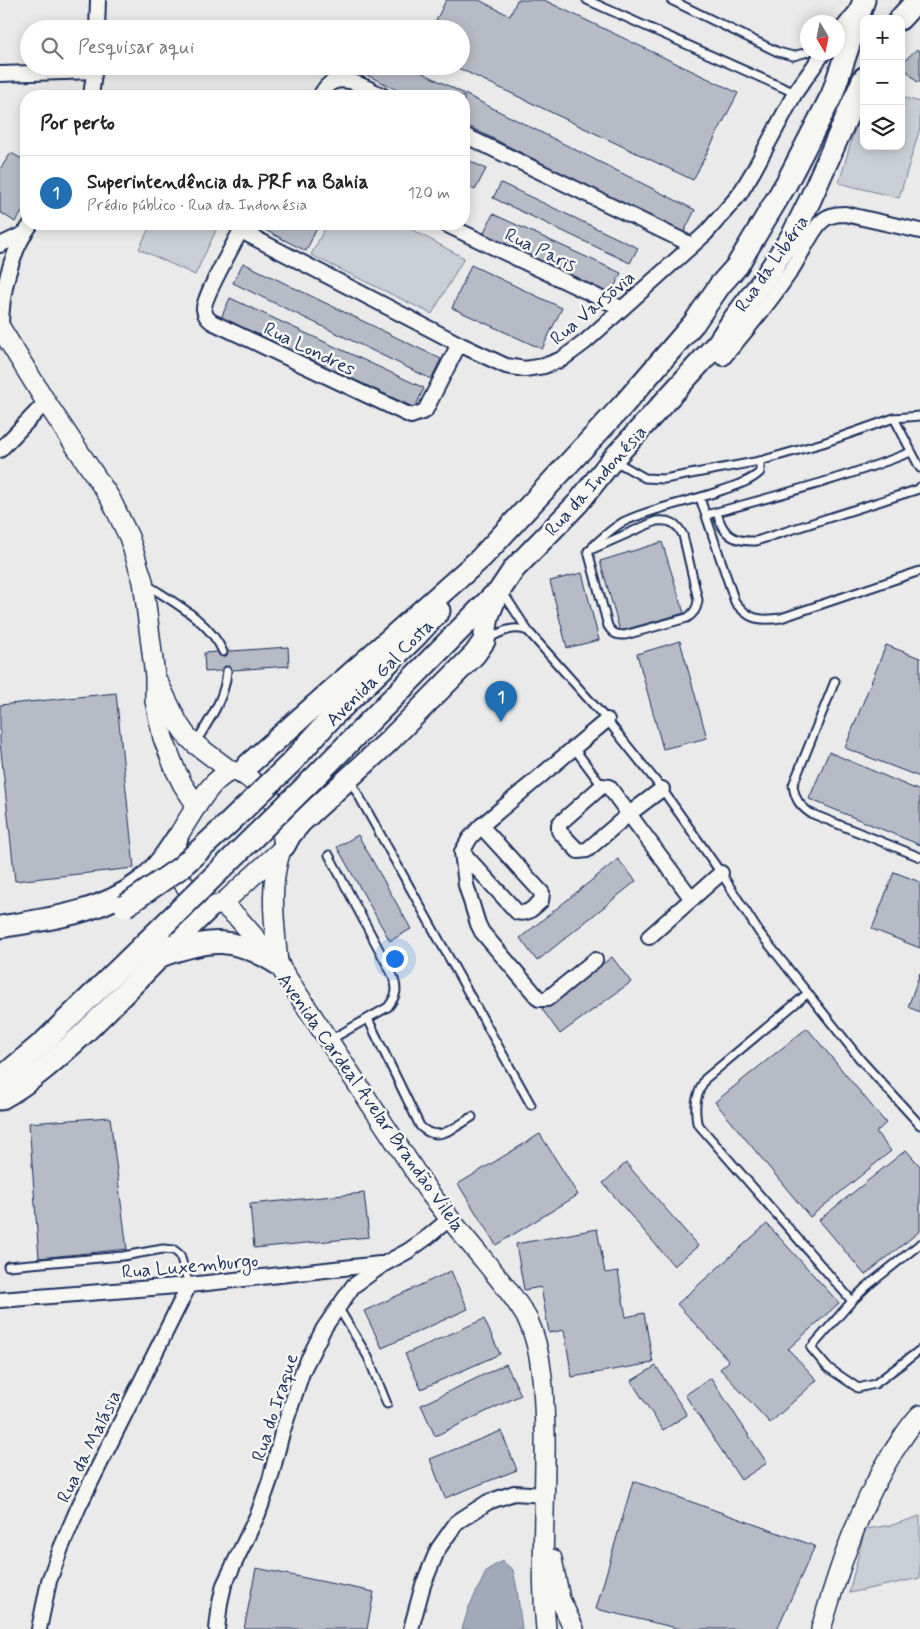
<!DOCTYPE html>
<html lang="pt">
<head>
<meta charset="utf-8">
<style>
	:root { --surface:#fff; --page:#f6f6f6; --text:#222; --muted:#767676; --line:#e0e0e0; --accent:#1f6fb2 }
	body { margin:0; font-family:Mynerve,sans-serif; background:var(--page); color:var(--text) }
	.controls { position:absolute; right:15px; top:15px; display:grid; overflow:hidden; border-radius:10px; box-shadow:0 2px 12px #0003 }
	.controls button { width:45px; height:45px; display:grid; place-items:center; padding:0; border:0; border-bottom:1px solid var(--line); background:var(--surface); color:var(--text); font:25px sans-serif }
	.compass { position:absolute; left:800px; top:15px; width:45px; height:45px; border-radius:50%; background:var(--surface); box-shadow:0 2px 12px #0003; rotate:170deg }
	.you { position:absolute; left:394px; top:958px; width:18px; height:18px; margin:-12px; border:4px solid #fff; border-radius:50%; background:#1a73e8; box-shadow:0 0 0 8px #1a73e833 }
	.badge { display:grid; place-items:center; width:32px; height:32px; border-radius:50%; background:var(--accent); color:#fff; font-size:16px; font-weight:700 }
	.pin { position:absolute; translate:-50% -41px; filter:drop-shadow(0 1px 2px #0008) }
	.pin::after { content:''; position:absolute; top:26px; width:18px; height:15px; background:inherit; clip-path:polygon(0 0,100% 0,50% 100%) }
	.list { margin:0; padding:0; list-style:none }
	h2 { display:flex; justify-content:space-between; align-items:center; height:65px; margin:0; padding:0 20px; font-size:21px }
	h2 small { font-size:16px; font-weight:400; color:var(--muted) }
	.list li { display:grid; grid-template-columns:32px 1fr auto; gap:15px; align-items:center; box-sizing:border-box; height:75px; padding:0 20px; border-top:1px solid var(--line) }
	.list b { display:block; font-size:19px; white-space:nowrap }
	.list p { margin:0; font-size:16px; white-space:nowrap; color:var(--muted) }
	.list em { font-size:16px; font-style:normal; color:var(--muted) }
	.icon { flex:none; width:28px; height:28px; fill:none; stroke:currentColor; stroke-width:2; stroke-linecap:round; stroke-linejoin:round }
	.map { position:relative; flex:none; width:920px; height:1629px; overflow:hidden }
	.search { position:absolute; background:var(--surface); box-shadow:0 2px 12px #0003; left:20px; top:20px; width:450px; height:55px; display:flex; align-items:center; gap:12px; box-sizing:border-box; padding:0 18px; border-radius:28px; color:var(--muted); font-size:19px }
	.panel { position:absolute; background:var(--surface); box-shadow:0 2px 12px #0003; left:20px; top:90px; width:450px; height:140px; border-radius:20px }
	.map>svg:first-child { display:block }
	.green { fill:#caced5; stroke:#727e9a }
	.water { fill:#a2aaba; stroke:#6c7995 }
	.building { fill:#b6bbc6; stroke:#1b2f5e }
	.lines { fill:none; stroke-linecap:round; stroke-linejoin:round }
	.service-casing { stroke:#1b2f5e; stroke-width:11 }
	.minor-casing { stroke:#1b2f5e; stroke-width:18 }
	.secondary-casing { stroke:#1b2f5e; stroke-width:22 }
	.primary-casing { stroke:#1b2f5e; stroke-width:25 }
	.service { stroke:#f6f6f2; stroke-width:7 }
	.minor { stroke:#f6f6f2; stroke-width:14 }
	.secondary { stroke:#f6f6f2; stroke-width:19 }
	.primary { stroke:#f6f6f2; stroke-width:21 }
	.primary-bridge-casing { stroke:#1b2f5e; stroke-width:25; stroke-linecap:butt }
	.primary-bridge { stroke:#f6f6f2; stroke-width:21 }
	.labels { text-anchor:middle; stroke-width:5; stroke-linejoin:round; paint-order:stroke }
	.street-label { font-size:19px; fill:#1b2f5e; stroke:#f6f6f2 }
</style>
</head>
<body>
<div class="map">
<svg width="920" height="1629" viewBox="0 0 920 1629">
	<rect width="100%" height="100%" fill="#e9eae9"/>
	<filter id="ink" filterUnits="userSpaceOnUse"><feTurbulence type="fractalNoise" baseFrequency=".02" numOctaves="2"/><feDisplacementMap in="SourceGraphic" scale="10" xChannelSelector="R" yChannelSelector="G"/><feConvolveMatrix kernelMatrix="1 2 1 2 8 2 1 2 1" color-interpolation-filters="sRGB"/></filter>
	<g filter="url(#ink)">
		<g class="green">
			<path d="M 901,97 L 920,102 L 920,128 L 899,198 L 839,183 L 864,98 L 864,146 L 901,146 Z"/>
			<path d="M 151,224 L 219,224 L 195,275 L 139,249 Z"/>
			<path d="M 327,224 L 402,224 L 464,258 L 432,314 L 311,255 Z"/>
			<path d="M 920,1516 L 920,1578 L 849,1593 L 865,1529 L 892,1525 Z"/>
		</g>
		<path class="water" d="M 502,1561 L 513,1570 L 517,1589 L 522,1629 L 462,1629 L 469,1607 L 487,1570 Z"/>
		<g class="building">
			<path d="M 446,0 L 479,0 L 510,16 L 517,0 L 544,0 L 738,93 L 693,180 L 454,66 L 461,66 L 461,29 L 432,29 Z"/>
			<path d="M 917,49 L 920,52 L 920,82 L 917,82 L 901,64 Z"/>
			<path d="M 369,66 L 409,66 L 695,210 L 683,234 L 464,124 L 464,96 L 409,96 L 365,74 Z"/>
			<path d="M 11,153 L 26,161 L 26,207 L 15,222 L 0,212 L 0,169 Z"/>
			<path d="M 464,158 L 486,169 L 475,190 L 464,185 Z"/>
			<path d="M 501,183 L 638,248 L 630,263 L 493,198 Z"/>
			<path d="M 464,197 L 469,200 L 464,212 Z"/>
			<path d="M 493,214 L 621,273 L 611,294 L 483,234 Z"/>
			<path d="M 258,224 L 319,224 L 306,251 L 257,226 Z"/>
			<path d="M 243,263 L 441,359 L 431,379 L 233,283 Z"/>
			<path d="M 471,265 L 562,308 L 542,349 L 452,308 Z"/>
			<path d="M 230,298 L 424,388 L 415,408 L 221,318 Z"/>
			<path d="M 662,542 L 684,613 L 620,631 L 600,561 Z"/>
			<path d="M 582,573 L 599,640 L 567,648 L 550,581 Z"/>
			<path d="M 680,641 L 707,738 L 663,749 L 637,654 Z"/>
			<path d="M 886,645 L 920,658 L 920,777 L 845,748 Z"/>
			<path d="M 288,647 L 289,666 L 205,672 L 204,653 Z"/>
			<path d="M 116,693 L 134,868 L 15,881 L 0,742 L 0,705 Z"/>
			<path d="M 829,752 L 920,791 L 920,845 L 809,799 Z"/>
			<path d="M 358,835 L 411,929 L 390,941 L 337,847 Z"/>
			<path d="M 618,859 L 636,881 L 537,961 L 520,938 Z"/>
			<path d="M 894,872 L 920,882 L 920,948 L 872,929 Z"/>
			<path d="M 612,957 L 631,982 L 560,1034 L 542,1009 Z"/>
			<path d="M 920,973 L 920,1012 L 908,1007 Z"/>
			<path d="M 807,1028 L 886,1123 L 876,1132 L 891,1151 L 810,1217 L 715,1102 Z"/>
			<path d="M 110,1117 L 127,1249 L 39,1258 L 29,1123 Z"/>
			<path d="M 540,1134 L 578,1195 L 496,1245 L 458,1184 Z"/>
			<path d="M 906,1150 L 920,1166 L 920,1231 L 865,1275 L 819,1220 Z"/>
			<path d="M 626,1163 L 698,1246 L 674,1266 L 603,1183 Z"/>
			<path d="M 364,1193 L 369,1237 L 254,1248 L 250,1204 Z"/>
			<path d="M 767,1224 L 839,1303 L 788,1349 L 817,1380 L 770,1423 L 720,1369 L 729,1361 L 677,1304 Z"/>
			<path d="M 597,1229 L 605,1273 L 618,1271 L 626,1317 L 644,1313 L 653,1363 L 572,1377 L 564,1330 L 549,1333 L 541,1287 L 524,1290 L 516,1244 Z"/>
			<path d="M 451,1271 L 468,1309 L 382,1348 L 364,1311 Z"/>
			<path d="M 484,1319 L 500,1354 L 421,1389 L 405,1354 Z"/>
			<path d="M 506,1364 L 521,1395 L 435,1436 L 421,1405 Z"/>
			<path d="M 656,1366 L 687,1415 L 663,1430 L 631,1381 Z"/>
			<path d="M 711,1378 L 767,1463 L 741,1480 L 685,1395 Z"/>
			<path d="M 501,1431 L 517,1470 L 445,1498 L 430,1459 Z"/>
			<path d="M 633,1481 L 815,1546 L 777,1629 L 681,1629 L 596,1609 Z"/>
			<path d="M 256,1568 L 374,1592 L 367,1629 L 244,1629 Z"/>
		</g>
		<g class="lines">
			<g class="service-casing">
				<g id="service">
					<path d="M 587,0 L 795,93"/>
					<path d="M 671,0 L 778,52 L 793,56 L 808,52"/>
					<path d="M 894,418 L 920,468"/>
					<path d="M 615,461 L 645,478 L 664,479 L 760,461 L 823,443 L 894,418 L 920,416"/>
					<path d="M 700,498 L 735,602 C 749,620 759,621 781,618 L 920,571"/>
					<path d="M 717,512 C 782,494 848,477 911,452"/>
					<path d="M 706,515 L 717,512 C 722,535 734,542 756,541 L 919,489 L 920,487"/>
					<path d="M 656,521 C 670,520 676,522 683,535 L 698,600 C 697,609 694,613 687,618 L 625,635 C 616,635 613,634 608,626 L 588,551 Z"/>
					<path d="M 593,546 C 602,538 612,528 623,522 C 654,507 690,502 723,490 C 735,486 751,481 760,472 L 760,461"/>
					<path d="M 146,584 C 173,602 210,621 223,652"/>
					<path d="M 502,591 L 528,631 L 607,720 L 662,789 L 721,873 L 759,932 L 860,1059 L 920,1125"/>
					<path d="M 489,638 C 501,632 514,625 528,631"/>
					<path d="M 835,681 L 793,785 C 795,799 799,805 810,813 L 920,857"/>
					<path d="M 196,742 C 210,719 225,698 227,671"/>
					<path d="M 574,748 L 602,786"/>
					<path d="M 350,780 L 531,1105"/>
					<path d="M 329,855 L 393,976 C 398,990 397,995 388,1007 L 330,1040"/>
					<path d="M 808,993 L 705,1079 C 696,1096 694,1104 697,1123 L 852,1301 L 866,1287 L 920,1244"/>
					<path d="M 368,1019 L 420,1126 C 437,1144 455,1127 472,1117"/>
					<path d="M 8,1266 L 123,1256 L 163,1249 L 174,1250 L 180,1255 L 189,1285"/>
					<path d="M 852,1301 L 811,1348 L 827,1367 L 858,1388 L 875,1384 L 920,1350"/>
					<path d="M 338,1307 L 368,1357 L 387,1404"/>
				</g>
			</g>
			<g class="minor-casing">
				<g id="minor">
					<path d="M 97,29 L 98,0"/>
					<path d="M 838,34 L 855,13"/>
					<path d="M 0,74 L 95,71"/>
					<path d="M 91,96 L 95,66"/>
					<path d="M 320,96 C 322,93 324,89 327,86 C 342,71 368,89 383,96"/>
					<path d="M 464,135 L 692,245"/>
					<path d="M 244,224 C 237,239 203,297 204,309 C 205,316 207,318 212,322 L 411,416 L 425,411 L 459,344"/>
					<path d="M 445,224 L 621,308"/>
					<path d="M 241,231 L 459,344 L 506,366 L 525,369 L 544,366 L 562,359 L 585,342 L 706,233 L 739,195 L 754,170 L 795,93 L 824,52"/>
					<path d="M 0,245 L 23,234"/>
					<path d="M 1,328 C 1,293 10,253 31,224"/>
					<path d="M 723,358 C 747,330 770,302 790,272 C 800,258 810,233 821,222 C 828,215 836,214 845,214 L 920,231"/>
					<path d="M 0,450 L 46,402"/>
					<path d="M 662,789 L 629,814 L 587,850 L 578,851 L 559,831 L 559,824 L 602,786 L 609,787 L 692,899"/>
					<path d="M 462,852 L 517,912 C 528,915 533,908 541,901 L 542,893 L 481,826"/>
					<path d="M 649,937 L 721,873"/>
					<path d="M 595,960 L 547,999 L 539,999 L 482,932 L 478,924 L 466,885 L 462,852 L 470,838 L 481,826 L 607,720"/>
					<path d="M 0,1300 L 189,1285 L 380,1264"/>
					<path d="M 39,1629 L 49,1581 L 61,1548 L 79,1506 L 189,1285"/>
					<path d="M 217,1629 L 220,1603 L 224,1585 L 258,1514 L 270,1480 L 282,1433 L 303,1370 L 324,1328 L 353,1286 L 384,1264 L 408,1251 L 429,1236 L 449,1219"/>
					<path d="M 411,1629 L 423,1585 L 438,1549 L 457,1522 L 488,1502 L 514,1493 L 545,1495"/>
				</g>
			</g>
			<g class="secondary-casing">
				<g id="secondary">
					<path d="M 0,327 L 46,402 L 110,498 L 129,537 L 143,581 L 155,676 L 155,701 L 163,738 L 175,769 L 183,785 L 197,806"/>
					<path d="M 158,682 L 178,723 L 186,735 L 195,744 L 231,771 L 242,773 L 266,792 L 273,801 L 281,823 L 284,846 L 281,850 L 222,904 L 210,907 C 204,901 196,896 189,890 C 177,878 171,851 178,836 C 183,827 189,818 194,810 C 204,795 214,779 231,771"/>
					<path d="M 222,904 L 238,918 L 278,964 L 428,1191 C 446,1214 464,1237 483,1259 C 499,1279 516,1298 528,1320 C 543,1352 544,1397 545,1432 C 546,1497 540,1564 546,1629"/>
					<path d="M 278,964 C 275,925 268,888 281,850"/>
					<path d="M 552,1559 L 560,1599 L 574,1629"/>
					<path d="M 821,1629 C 839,1568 859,1507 893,1452 C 902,1439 909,1426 920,1415"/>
				</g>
			</g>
			<g class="primary-casing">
				<g id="primary">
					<path d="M 900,19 L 911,7 L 920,1"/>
					<path d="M 292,762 L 331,718 L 414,638 L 439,611"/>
					<path d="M 242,773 L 248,765 L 481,558 L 624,404 L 694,323 L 720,285 L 737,266 L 786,184 L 832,95 L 864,0"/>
					<path d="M 314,778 L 493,596"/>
					<path d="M 284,846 L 290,835 L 301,822 L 387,743 L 475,654 L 484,641 L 488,616 L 496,596 L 514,569 L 578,503 L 612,460 L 718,343 L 734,319 L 765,278 L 792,236 L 810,200 L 864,78"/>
					<path d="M 0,927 C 49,919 101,913 141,882 C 156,870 167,854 177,838"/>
					<path d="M 163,955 C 211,938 234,936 278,964"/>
					<path d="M 0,1079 L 46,1040 L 162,927"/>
					<path d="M 0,1099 C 30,1083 56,1059 81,1036 C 125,994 166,949 210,907"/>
				</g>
			</g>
			<use href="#service" class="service"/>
			<use href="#minor" class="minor"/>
			<use href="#secondary" class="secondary"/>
			<use href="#primary" class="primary"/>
			<g class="primary-bridge-casing">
				<g id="primary-bridge">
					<path d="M 125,906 L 180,868 L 228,824 L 292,762"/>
					<path d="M 162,927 L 314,778"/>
				</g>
			</g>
			<use href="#primary-bridge" class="primary-bridge"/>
		</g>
	</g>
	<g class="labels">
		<g class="street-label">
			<text transform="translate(541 249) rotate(26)" y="7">Rua Paris</text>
			<text transform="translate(771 263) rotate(-55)" y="7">Rua da Libéria</text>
			<text transform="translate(592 307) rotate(-40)" y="7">Rua Varsōvia</text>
			<text transform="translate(310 348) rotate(26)" y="7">Rua Londres</text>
			<text transform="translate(595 480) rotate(-48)" y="7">Rua da Indonésia</text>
			<text transform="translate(379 672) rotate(-45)" y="7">Avenida Gal Costa</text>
			<text transform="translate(372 1102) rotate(55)" y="7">Avenida Cardeal Avelar Brandão Vilela</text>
			<text transform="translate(190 1265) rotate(-5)" y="7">Rua Luxemburgo</text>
			<text transform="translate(274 1407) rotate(-72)" y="7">Rua do Iraque</text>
			<text transform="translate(88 1446) rotate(-64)" y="7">Rua da Malásia</text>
		</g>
	</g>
</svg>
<div class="controls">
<button>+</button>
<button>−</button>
<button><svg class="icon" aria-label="layers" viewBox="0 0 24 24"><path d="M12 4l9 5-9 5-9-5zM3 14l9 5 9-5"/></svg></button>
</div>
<svg class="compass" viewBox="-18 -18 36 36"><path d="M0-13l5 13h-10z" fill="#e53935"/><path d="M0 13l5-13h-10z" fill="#767676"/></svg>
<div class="you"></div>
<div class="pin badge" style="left:501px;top:722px">1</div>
<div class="search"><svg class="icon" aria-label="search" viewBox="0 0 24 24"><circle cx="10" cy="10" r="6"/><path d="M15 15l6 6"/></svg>Pesquisar aqui</div>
<section class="panel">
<h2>Por perto<small></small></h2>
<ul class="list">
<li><span class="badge">1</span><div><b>Superintendência da PRF na Bahia</b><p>Prédio público · Rua da Indonésia</p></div><em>120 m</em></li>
</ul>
</section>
</div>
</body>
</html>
